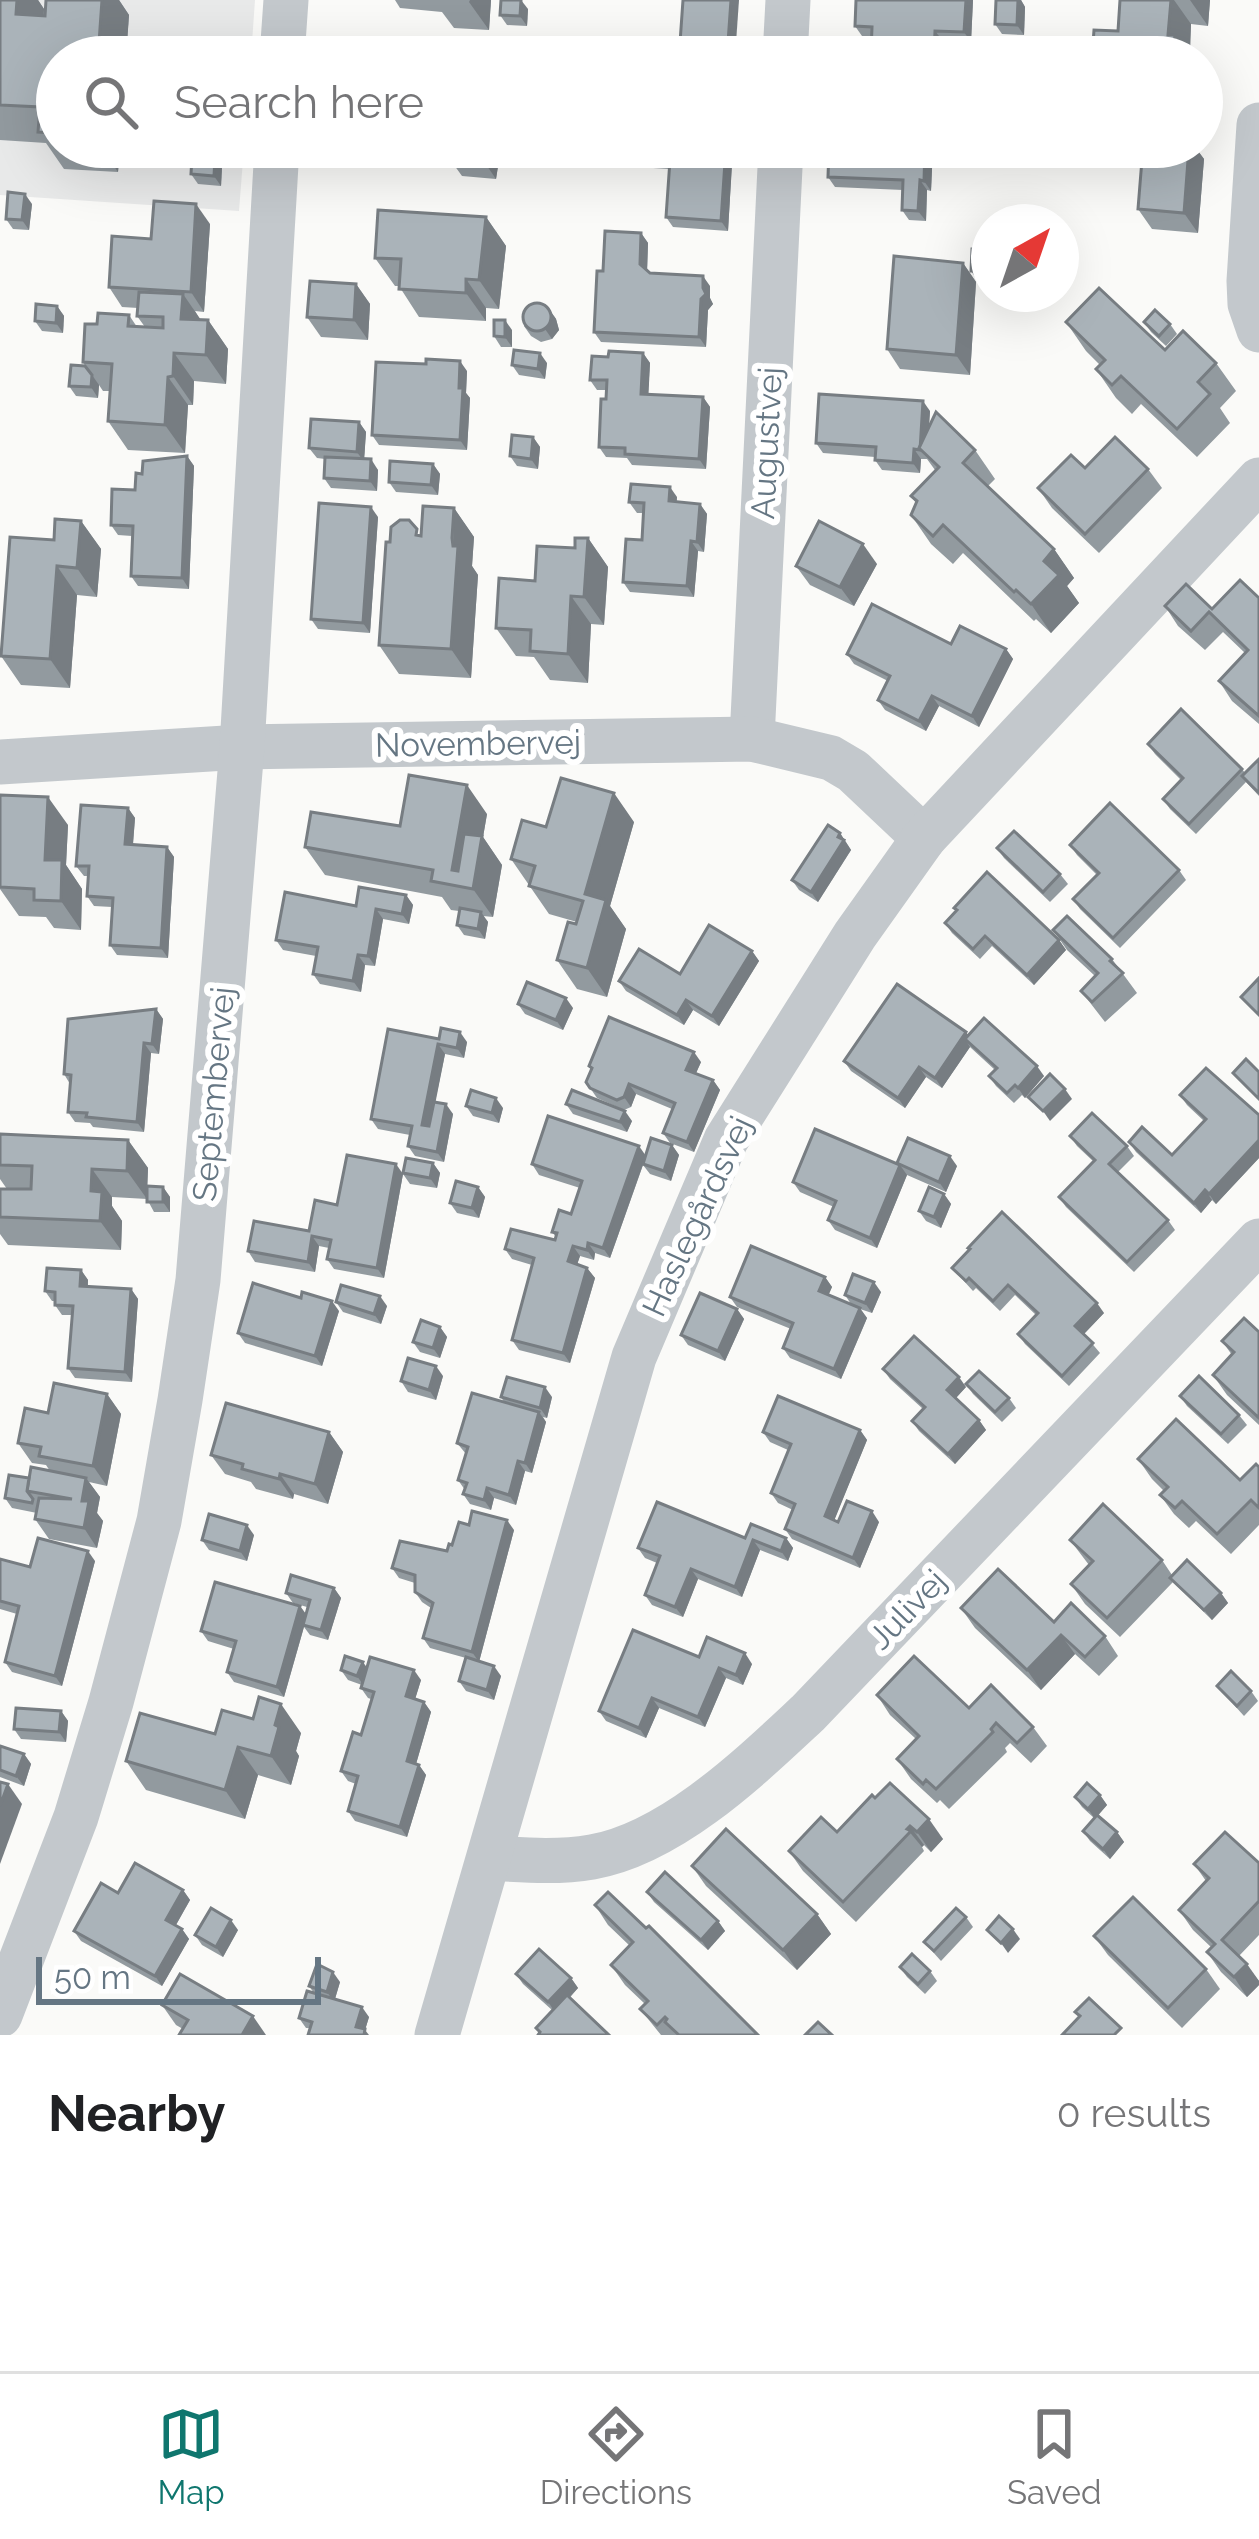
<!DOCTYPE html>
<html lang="en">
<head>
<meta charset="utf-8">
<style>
	:root { --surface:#fff; --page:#f2f2f2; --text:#202124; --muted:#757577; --line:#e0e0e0; --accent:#0f766e }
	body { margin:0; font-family:Raleway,sans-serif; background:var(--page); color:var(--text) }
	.compass { position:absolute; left:971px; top:204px; width:108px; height:108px; border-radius:50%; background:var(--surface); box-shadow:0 12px 48px #0002; rotate:40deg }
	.scale { position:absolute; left:36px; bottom:30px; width:285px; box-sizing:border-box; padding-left:12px; border:6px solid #657683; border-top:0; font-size:33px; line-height:42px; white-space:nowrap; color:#657683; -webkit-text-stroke:9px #fff; paint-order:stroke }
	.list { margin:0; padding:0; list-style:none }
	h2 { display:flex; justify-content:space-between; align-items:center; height:156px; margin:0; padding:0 48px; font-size:51px }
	h2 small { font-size:39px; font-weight:400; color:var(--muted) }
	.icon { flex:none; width:66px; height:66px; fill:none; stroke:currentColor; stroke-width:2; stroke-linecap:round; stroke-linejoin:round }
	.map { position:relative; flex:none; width:1259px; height:2035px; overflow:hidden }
	.search { position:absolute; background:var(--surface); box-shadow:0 12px 48px #0002; left:36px; right:36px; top:36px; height:132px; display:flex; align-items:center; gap:30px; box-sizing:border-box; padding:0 42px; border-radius:66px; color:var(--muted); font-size:45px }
	.sheet { height:336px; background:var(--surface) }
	nav { display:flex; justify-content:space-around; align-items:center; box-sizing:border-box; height:168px; border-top:3px solid var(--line); background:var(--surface); font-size:33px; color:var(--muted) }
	nav a { display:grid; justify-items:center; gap:6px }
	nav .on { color:var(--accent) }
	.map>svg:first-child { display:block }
	.built { fill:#e8e9e9 }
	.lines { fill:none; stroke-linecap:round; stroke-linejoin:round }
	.street { stroke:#c3c8cc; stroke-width:45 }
	.wall { fill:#929a9f }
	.shaded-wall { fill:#777d82 }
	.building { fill:#aab3b9; stroke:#777d82; stroke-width:3 }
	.labels { text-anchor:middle; stroke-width:12; stroke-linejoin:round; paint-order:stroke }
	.street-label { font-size:33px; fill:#657683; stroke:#fff }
</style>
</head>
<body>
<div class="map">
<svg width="1259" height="2035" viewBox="0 0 1259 2035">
	<rect width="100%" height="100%" fill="#fafaf8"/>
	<path class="built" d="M 0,0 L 255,0 L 251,57 L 57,57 L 57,147 L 244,147 L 239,211 L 0,195 Z"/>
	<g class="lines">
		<g class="street">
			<path d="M 282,57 L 286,0"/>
			<path d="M 785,57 L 788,0"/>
			<path d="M 1259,125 L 1249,281 L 1250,304 L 1259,330"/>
			<path d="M 752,739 L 781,147"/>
			<path d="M 0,762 L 242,747 L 752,739 L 831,758 L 853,771 L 924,838"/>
			<path d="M 489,1858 C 523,1860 557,1863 592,1857 C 672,1843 751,1766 808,1713 L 1259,1241"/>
			<path d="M 0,2015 L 76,1817 L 111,1702 L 159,1521 L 180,1400 L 198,1280 L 242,747 L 277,147"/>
			<path d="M 437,2035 L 634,1357 L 726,1140 L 855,935 L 924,838 L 1259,480"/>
		</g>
	</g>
	<g class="wall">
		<path d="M 0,0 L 38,0 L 44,9 L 45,16 L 46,0 L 119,0 L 129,15 L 126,57 L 57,57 L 57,147 L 120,147 L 118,172 L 64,169 L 46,143 L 0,140 Z"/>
		<path d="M 395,0 L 491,0 L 489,30 L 454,28 L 442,12 L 400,8 Z"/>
		<path d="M 856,0 L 973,0 L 971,42 L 943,41 L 942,57 L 874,57 L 871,53 L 872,37 L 862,36 L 855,26 Z"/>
		<path d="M 996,0 L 1021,0 L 1025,7 L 1024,35 L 1002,34 L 995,24 Z"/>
		<path d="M 1120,0 L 1210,0 L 1208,26 L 1191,24 L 1189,55 L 1118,31 Z"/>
		<path d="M 528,9 L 527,26 L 507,25 L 500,15 Z"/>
		<path d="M 399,147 L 501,147 L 496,179 L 462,176 L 449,158 L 404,154 Z"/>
		<path d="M 629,147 L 733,147 L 728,231 L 673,227 L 666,217 L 670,169 L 636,167 L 629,157 Z"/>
		<path d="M 829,147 L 933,147 L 931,191 L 927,190 L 926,221 L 909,220 L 902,210 L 903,190 L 835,187 L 828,177 Z"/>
		<path d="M 1111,147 L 1195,147 L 1204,159 L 1198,233 L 1152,229 L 1138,209 L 1143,155 L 1115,153 Z"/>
		<path d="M 215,157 L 222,167 L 221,186 L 198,184 L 191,174 Z"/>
		<path d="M 32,204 L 29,230 L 13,229 L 6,219 Z"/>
		<path d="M 486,217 L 506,246 L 499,309 L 486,308 L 486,321 L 419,317 L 399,286 L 395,286 L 375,258 Z"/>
		<path d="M 210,224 L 204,312 L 195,311 L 200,320 L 208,320 L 228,349 L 226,384 L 194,381 L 193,405 L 188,405 L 185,453 L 128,450 L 108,421 L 110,391 L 103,391 L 99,385 L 98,398 L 76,396 L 69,386 L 85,366 L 83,362 L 97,324 L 129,315 L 137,327 L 145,327 L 137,316 L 138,308 L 122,307 L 109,287 L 151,239 Z"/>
		<path d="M 641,233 L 648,243 L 647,270 L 650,273 L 710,286 L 710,298 L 713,304 L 708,310 L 706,347 L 601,342 L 594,332 L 603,271 Z"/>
		<path d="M 989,250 L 989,291 L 981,281 L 978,281 L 971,271 Z"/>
		<path d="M 963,263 L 976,282 L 970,375 L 900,369 L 887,349 Z"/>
		<path d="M 356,284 L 370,304 L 368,340 L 321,337 L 307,317 Z"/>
		<path d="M 57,306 L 64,316 L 63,333 L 42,331 L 35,321 Z"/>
		<path d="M 549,309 L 556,319 L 559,330 L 552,339 L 541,342 L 531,336 L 524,326 Z"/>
		<path d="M 1066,322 L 1216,363 L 1236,391 L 1220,408 L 1230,423 L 1197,457 L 1141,404 L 1132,414 L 1116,398 L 1096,369 L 1100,365 L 1086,351 Z"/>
		<path d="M 1144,322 L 1170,324 L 1177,334 L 1166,346 L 1151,332 Z"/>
		<path d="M 512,330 L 512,347 L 501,347 L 494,336 Z"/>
		<path d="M 643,353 L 650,363 L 648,394 L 703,397 L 710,407 L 706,469 L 632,465 L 627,458 L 606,457 L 599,447 L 607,390 L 597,390 L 590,380 L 608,357 Z"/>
		<path d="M 547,363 L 545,379 L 519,375 L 512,365 Z"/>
		<path d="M 467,371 L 466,393 L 470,398 L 467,450 L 379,445 L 372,435 Z"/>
		<path d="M 930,411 L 929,426 L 975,450 L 995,479 L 988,486 L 1054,549 L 1074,578 L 1067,586 L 1079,603 L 1051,633 L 1036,619 L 1034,621 L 963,553 L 953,564 L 931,544 L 911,515 L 916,503 L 911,496 L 935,470 L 927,459 L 921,459 L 920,473 L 882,470 L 875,460 L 875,457 L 823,453 L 816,443 Z"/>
		<path d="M 359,422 L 366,432 L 364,459 L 378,470 L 377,491 L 331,488 L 324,478 L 325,459 L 317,458 L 309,448 Z"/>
		<path d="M 533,437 L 540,447 L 538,469 L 517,466 L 510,456 Z"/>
		<path d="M 187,456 L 194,466 L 189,589 L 138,586 L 131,576 L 132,536 L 118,535 L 111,525 L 135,490 L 142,474 Z"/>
		<path d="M 433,464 L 440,474 L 438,495 L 396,492 L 389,482 Z"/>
		<path d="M 1085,468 L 1148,469 L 1162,488 L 1099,553 L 1052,508 L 1038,488 Z"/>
		<path d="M 677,497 L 676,502 L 700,504 L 707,514 L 704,552 L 698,551 L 694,597 L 630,592 L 623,582 L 642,540 L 644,513 L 637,513 L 629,502 Z"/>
		<path d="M 454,508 L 474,537 L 472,566 L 478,575 L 471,678 L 399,674 L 379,645 L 421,535 Z"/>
		<path d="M 378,517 L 370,633 L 318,629 L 311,619 Z"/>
		<path d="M 81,521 L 101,549 L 97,597 L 77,595 L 70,688 L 21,685 L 1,656 L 54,540 Z"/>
		<path d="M 588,538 L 608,567 L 604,625 L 591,624 L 588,683 L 550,680 L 534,657 L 516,656 L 496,628 L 535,581 Z"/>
		<path d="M 877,564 L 854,606 L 810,585 L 796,566 Z"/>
		<path d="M 1259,598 L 1259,724 L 1232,701 L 1219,681 L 1245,653 L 1223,632 L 1205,650 L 1178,626 L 1165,606 L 1212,609 Z"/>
		<path d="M 951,644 L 1006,649 L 1013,659 L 979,727 L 939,706 L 926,731 L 885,710 L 878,700 L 888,681 L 854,664 L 847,654 Z"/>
		<path d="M 1148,744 L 1242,769 L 1245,773 L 1259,759 L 1259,796 L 1246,782 L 1196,834 L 1170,809 L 1163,799 L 1181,780 L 1155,754 Z"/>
		<path d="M 0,795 L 68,825 L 66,865 L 82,889 L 81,930 L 54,928 L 46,917 L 19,916 L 0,889 Z"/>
		<path d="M 128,808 L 135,818 L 133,845 L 167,847 L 174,857 L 168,958 L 117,955 L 110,945 L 112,907 L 94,906 L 87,896 L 88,876 L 84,876 L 76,866 Z"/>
		<path d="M 487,814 L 483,837 L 502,865 L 493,917 L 483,916 L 488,922 L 485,939 L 464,935 L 457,925 L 459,911 L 451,910 L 442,897 L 325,875 L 305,847 L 400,826 Z"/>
		<path d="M 634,822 L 610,906 L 626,929 L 607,997 L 577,989 L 557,960 L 577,922 L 549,914 L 511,859 L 546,827 Z"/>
		<path d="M 840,833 L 851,850 L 818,902 L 799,890 L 792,880 Z"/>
		<path d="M 1070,845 L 1179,870 L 1186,880 L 1120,948 L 1080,909 L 1073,899 L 1097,875 L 1077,855 Z"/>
		<path d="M 997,848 L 1060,874 L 1068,884 L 1050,902 L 1004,858 Z"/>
		<path d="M 406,895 L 413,905 L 409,924 L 383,919 L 375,966 L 365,965 L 361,992 L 320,984 L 313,974 L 316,956 L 283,950 L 276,940 L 356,906 Z"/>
		<path d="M 945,923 L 1059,940 L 1066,950 L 1034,985 L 992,946 L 980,959 L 952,933 Z"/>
		<path d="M 1053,930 L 1112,959 L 1137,993 L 1105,1022 L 1081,991 L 1095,976 L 1067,950 Z"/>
		<path d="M 752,951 L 759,961 L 719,1026 L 693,1010 L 684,1025 L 626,991 L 619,981 L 680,974 Z"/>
		<path d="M 518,1004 L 573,1008 L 563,1030 L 525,1014 Z"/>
		<path d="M 156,1009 L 163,1019 L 159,1054 L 151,1053 L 144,1132 L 93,1127 L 90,1123 L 75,1122 L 68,1112 L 70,1084 L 64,1074 Z"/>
		<path d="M 968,1035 L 1044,1076 L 1025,1098 L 1022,1095 L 1014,1103 L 996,1086 L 989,1076 L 995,1070 L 970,1047 L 942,1088 L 926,1077 L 905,1108 L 851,1071 L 844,1061 Z"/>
		<path d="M 439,1039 L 467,1042 L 464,1058 L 445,1054 L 435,1102 L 453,1114 L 444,1162 L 415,1156 L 408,1146 L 410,1135 L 378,1129 L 371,1119 Z"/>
		<path d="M 701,1062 L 696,1073 L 713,1080 L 720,1090 L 694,1152 L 670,1143 L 663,1133 L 672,1109 L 636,1094 L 631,1107 L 624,1110 L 597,1098 L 586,1082 L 591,1070 L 589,1066 Z"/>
		<path d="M 1180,1095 L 1259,1115 L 1259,1158 L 1216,1204 L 1212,1200 L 1201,1213 L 1136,1152 L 1129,1142 L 1172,1155 L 1204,1121 L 1187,1105 Z"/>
		<path d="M 566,1104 L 632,1121 L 627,1132 L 573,1114 Z"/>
		<path d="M 466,1106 L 503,1108 L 499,1123 L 473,1116 Z"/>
		<path d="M 0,1134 L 128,1140 L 148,1168 L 147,1186 L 163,1187 L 170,1197 L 170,1212 L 154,1212 L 147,1199 L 112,1197 L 112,1206 L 122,1221 L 121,1250 L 8,1245 L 0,1234 L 0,1189 L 7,1189 L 0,1179 Z"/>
		<path d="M 1070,1136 L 1127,1146 L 1134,1156 L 1118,1172 L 1168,1220 L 1175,1230 L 1134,1272 L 1066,1207 L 1059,1197 L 1094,1162 L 1077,1146 Z"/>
		<path d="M 672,1145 L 679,1155 L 671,1181 L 650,1174 L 643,1165 L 610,1258 L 595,1253 L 594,1260 L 580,1256 L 577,1264 L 587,1268 L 595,1278 L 570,1363 L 519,1350 L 512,1340 L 532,1265 L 512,1259 L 505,1249 L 555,1240 L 556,1237 L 552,1232 L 571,1214 L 580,1188 L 539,1175 L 532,1164 L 646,1155 Z"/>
		<path d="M 433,1163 L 440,1173 L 437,1188 L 410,1184 L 403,1174 L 384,1278 L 334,1269 L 327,1259 L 329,1248 L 319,1246 L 315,1272 L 255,1262 L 248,1251 L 309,1231 L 337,1205 L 403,1173 Z"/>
		<path d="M 897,1164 L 957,1166 L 946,1192 L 907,1175 L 877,1248 L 835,1230 L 828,1220 L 834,1207 L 800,1192 L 793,1182 Z"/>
		<path d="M 478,1187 L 485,1197 L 479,1218 L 457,1213 L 450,1203 Z"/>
		<path d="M 944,1194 L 951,1204 L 941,1228 L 926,1221 L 919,1211 Z"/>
		<path d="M 952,1268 L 1104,1313 L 1084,1334 L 1100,1353 L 1069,1386 L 1025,1344 L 1018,1334 L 1036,1315 L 1015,1295 L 1000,1311 L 976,1288 L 973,1291 Z"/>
		<path d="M 81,1270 L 88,1280 L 88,1286 L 131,1289 L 138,1299 L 132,1382 L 75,1378 L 68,1368 L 72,1315 L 62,1315 L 55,1305 L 55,1301 L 52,1301 L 45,1291 Z"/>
		<path d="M 825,1277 L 832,1287 L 828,1295 L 851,1304 L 845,1295 L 881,1292 L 872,1313 L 860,1309 L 867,1318 L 841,1379 L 790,1358 L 783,1348 L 791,1329 L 737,1307 L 730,1297 Z"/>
		<path d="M 336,1302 L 387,1306 L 381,1324 L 343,1312 Z"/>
		<path d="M 737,1309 L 744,1319 L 725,1361 L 688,1345 L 681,1335 Z"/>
		<path d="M 339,1311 L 322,1366 L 245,1343 L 238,1333 Z"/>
		<path d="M 440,1327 L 447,1337 L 440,1358 L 420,1352 L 413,1342 Z"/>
		<path d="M 1259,1332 L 1259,1425 L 1227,1395 L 1213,1375 L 1232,1355 L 1222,1341 Z"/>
		<path d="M 883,1369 L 966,1387 L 956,1398 L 979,1420 L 986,1430 L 955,1464 L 919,1431 L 912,1421 L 923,1409 L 890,1379 Z"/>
		<path d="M 443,1376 L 436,1400 L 408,1392 L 401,1381 Z"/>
		<path d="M 966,1384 L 1009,1398 L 1016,1408 L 1002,1422 L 973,1394 Z"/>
		<path d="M 107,1394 L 121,1414 L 107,1486 L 89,1482 L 100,1497 L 97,1513 L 103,1521 L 97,1548 L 49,1539 L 35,1519 L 37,1513 L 12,1508 L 5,1498 L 50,1471 L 46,1465 L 32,1463 L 18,1443 L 48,1413 Z"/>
		<path d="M 1180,1396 L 1239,1415 L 1247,1425 L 1228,1444 L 1187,1406 Z"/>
		<path d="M 501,1397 L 552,1397 L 547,1418 L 543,1417 L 546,1422 L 532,1473 L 525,1471 L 516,1505 L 494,1498 L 491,1510 L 470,1504 L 463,1494 L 465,1490 L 458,1480 L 466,1454 L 457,1443 L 504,1402 Z"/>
		<path d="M 860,1430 L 867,1440 L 834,1520 L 838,1522 L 879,1522 L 860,1568 L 792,1539 L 785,1529 L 793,1510 L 778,1503 L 771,1493 L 788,1450 L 770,1442 L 763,1432 Z"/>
		<path d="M 329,1432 L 343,1452 L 328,1504 L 294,1494 L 293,1499 L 256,1489 L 251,1482 L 225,1474 L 211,1455 Z"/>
		<path d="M 1138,1459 L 1240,1480 L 1259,1467 L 1259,1525 L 1231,1554 L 1196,1521 L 1189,1528 L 1174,1514 L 1160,1495 L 1164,1491 L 1152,1479 Z"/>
		<path d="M 469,1525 L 514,1530 L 479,1662 L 501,1676 L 494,1700 L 466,1691 L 459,1681 L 466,1658 L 430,1648 L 423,1638 L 431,1608 L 422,1602 L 415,1592 L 415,1583 L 399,1578 L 392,1568 L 447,1551 Z"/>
		<path d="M 254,1535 L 247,1561 L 209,1550 L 202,1540 Z"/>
		<path d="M 745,1538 L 786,1538 L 793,1548 L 788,1561 L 760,1550 L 742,1597 L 698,1579 L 683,1617 L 652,1605 L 645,1595 L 657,1563 L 645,1558 L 638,1548 Z"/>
		<path d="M 1070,1540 L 1162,1560 L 1172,1575 L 1221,1593 L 1228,1603 L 1212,1620 L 1173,1582 L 1120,1637 L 1085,1604 L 1071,1584 L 1089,1565 Z"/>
		<path d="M 0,1559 L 30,1567 L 95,1561 L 62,1686 L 12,1672 L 5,1662 L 17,1614 L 0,1609 Z"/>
		<path d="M 334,1588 L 341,1598 L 328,1640 L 310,1635 L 304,1627 L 284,1697 L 234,1682 L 227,1672 L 234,1649 L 208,1641 L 201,1631 L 300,1606 L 306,1614 L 307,1607 L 293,1603 L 286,1593 Z"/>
		<path d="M 961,1608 L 1054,1622 L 1105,1636 L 1118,1656 L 1099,1676 L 1075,1654 L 1041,1690 L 975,1628 Z"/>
		<path d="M 699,1657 L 752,1664 L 743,1685 L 726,1678 L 705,1727 L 659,1708 L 646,1738 L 606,1721 L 599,1711 Z"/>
		<path d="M 367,1668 L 421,1680 L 415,1699 L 424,1702 L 431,1712 L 416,1764 L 419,1765 L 426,1775 L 407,1837 L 355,1821 L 348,1811 L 356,1784 L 348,1781 L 341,1771 L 361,1735 L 371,1699 L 368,1698 L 361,1688 L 362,1685 L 348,1680 L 341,1670 Z"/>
		<path d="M 1217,1686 L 1251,1691 L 1258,1701 L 1244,1716 Z"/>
		<path d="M 877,1695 L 969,1708 L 1033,1727 L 1047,1746 L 1031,1763 L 1010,1743 L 1005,1748 L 1007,1752 L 949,1809 L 940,1800 L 937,1803 L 911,1779 L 897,1759 L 916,1739 L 890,1715 Z"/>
		<path d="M 61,1711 L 68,1721 L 66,1742 L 21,1739 L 14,1729 Z"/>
		<path d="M 301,1733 L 296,1751 L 299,1756 L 291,1785 L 258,1775 L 245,1819 L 146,1790 L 126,1761 L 215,1734 Z"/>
		<path d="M 0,1746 L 24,1754 L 31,1764 L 24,1786 L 0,1777 Z"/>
		<path d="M 1100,1795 L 1107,1805 L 1098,1815 L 1117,1832 L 1124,1842 L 1110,1859 L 1090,1841 L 1083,1831 L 1094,1818 L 1082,1807 L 1075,1797 Z"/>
		<path d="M 875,1798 L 943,1839 L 931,1852 L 924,1845 L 922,1847 L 924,1851 L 856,1922 L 803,1871 L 789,1851 L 837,1832 Z"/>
		<path d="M 1259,1863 L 1259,1935 L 1239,1956 L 1259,1981 L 1259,1985 L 1247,1997 L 1221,1972 L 1207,1952 L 1212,1948 L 1193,1930 L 1179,1910 L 1206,1881 L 1194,1864 Z"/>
		<path d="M 692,1866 L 817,1914 L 831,1934 L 797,1970 L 706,1886 Z"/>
		<path d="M 183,1890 L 190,1900 L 176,1925 L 182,1929 L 189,1939 L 162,1986 L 81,1941 L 74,1931 L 118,1893 Z"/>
		<path d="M 647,1892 L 718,1921 L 725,1931 L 708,1950 L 654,1902 Z"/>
		<path d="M 595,1905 L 758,2035 L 661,2035 L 640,2009 L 645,2004 L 625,1985 L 611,1965 L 630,1946 L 608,1925 Z"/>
		<path d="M 966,1917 L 973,1927 L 941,1961 L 924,1942 Z"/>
		<path d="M 238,1930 L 223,1957 L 202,1945 L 195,1935 Z"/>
		<path d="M 1094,1936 L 1206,1969 L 1220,1989 L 1182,2028 L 1108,1955 Z"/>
		<path d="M 900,1967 L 930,1971 L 937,1981 L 925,1994 L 907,1977 Z"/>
		<path d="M 516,1974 L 571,1978 L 578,1988 L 540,2033 L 536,2028 L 552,2010 L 523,1984 Z"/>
		<path d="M 340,1982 L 335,1999 L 369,2017 L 365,2030 L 306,2028 L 299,2018 L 314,1993 L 309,1986 Z"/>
		<path d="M 162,2005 L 253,2016 L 183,2029 L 176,2025 Z"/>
	</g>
	<g class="shaded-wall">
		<path d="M 17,0 L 38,0 L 44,9 L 41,50 L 16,14 Z"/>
		<path d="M 102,0 L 119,0 L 129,15 L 126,57 L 98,57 Z"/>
		<path d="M 470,0 L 491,0 L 489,30 L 469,2 Z"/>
		<path d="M 521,0 L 528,9 L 527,26 L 520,16 Z"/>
		<path d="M 731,0 L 739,0 L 735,57 L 727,57 Z"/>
		<path d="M 966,0 L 973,0 L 971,42 L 964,32 Z"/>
		<path d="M 1018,0 L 1021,0 L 1025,7 L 1024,35 L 1017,25 Z"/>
		<path d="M 1171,0 L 1174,0 L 1191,24 L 1190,57 L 1173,57 L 1168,35 Z"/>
		<path d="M 1190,0 L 1210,0 L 1208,26 Z"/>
		<path d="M 935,31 L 943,41 L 942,57 L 934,57 Z"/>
		<path d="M 101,147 L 120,147 L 118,172 Z"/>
		<path d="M 476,147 L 501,147 L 496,179 L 476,150 Z"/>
		<path d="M 726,147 L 733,147 L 728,231 L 721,221 Z"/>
		<path d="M 925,147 L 933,147 L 931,191 L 924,181 Z"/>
		<path d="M 1189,147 L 1195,147 L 1204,159 L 1198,233 L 1184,213 Z"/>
		<path d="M 215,157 L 222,167 L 221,186 L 214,176 Z"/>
		<path d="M 920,180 L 927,190 L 926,221 L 918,211 Z"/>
		<path d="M 25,194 L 32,204 L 29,230 L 22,220 Z"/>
		<path d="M 196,204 L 210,224 L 204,312 L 191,292 Z"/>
		<path d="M 486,217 L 506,246 L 499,309 L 479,280 Z"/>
		<path d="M 641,233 L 648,243 L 647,274 L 640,264 Z"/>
		<path d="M 963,263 L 976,282 L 970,375 L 956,355 Z"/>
		<path d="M 703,276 L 710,286 L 710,298 L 713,304 L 708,310 L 706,347 L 699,337 Z"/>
		<path d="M 466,279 L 486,308 L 486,321 L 466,293 Z"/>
		<path d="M 356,284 L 370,304 L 368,340 L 354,320 Z"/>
		<path d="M 183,294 L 203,323 L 181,319 Z"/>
		<path d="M 57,306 L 64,316 L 63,333 L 56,323 Z"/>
		<path d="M 549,309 L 556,319 L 559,330 L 552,339 L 545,329 Z"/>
		<path d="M 208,320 L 228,349 L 226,384 L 206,355 Z"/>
		<path d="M 505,320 L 512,330 L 512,347 L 505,337 Z"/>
		<path d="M 174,353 L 194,381 L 193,405 L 173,376 Z"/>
		<path d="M 540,353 L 547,363 L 545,379 L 538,369 Z"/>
		<path d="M 643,353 L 650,363 L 648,404 L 641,394 Z"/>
		<path d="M 460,361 L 467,371 L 466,393 L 470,398 L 467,450 L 460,440 Z"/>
		<path d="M 92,375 L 99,385 L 98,398 L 91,387 Z"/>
		<path d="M 168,377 L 188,405 L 185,453 L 165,425 Z"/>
		<path d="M 703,397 L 710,407 L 706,469 L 699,459 Z"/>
		<path d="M 923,401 L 930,411 L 927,455 L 920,448 Z"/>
		<path d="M 359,422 L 366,432 L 364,462 L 357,452 Z"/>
		<path d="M 533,437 L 540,447 L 538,469 L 531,459 Z"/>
		<path d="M 914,449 L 921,459 L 920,473 L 913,463 Z"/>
		<path d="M 187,456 L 194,466 L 189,589 L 182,578 Z"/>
		<path d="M 371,459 L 378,470 L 377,491 L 370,481 Z"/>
		<path d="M 433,464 L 440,474 L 438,495 L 431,485 Z"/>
		<path d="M 670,487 L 677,497 L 676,511 L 669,501 Z"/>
		<path d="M 700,504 L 707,514 L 704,552 L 697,542 Z"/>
		<path d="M 371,507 L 378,517 L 370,633 L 363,623 Z"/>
		<path d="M 454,508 L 474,537 L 472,566 L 478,575 L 471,678 L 451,649 Z"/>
		<path d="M 81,521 L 101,549 L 97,597 L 77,568 Z"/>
		<path d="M 588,538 L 608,567 L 604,625 L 584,597 Z"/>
		<path d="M 691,541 L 698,551 L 694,597 L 687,586 Z"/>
		<path d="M 863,544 L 877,564 L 854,606 L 840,587 Z"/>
		<path d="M 1054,549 L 1074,578 L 1067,586 L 1079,603 L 1051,633 L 1031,604 L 1044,561 Z"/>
		<path d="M 57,566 L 77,595 L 70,688 L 50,659 Z"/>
		<path d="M 571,596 L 591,624 L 588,683 L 568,654 Z"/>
		<path d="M 1006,649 L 1013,659 L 979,727 L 972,716 Z"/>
		<path d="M 932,696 L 939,706 L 926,731 L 919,721 Z"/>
		<path d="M 467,785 L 487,814 L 483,837 L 502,865 L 493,917 L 473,889 L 452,870 Z"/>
		<path d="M 614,793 L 634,822 L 610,906 L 626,929 L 607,997 L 587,968 L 585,894 Z"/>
		<path d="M 48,797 L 68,825 L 66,865 L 82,889 L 81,930 L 61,901 L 45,860 Z"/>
		<path d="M 128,808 L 135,818 L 132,855 L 125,844 Z"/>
		<path d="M 840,833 L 851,850 L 818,902 L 811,892 Z"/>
		<path d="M 167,847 L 174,857 L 168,958 L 161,948 Z"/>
		<path d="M 406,895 L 413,905 L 409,924 L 402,914 Z"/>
		<path d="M 376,909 L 383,919 L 375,966 L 368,956 Z"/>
		<path d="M 481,912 L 488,922 L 485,939 L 478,929 Z"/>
		<path d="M 1059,940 L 1066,950 L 1034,985 L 1027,975 Z"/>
		<path d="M 752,951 L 759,961 L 719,1026 L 712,1016 Z"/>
		<path d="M 358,955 L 365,965 L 361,992 L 353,981 Z"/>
		<path d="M 566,998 L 573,1008 L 563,1030 L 556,1020 Z"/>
		<path d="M 686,1000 L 693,1010 L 684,1025 L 677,1015 Z"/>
		<path d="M 156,1009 L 163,1019 L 159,1054 L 152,1044 Z"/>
		<path d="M 460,1032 L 467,1042 L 464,1058 L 457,1048 Z"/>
		<path d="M 966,1032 L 973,1042 L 965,1039 L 970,1047 L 942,1088 L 935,1078 Z"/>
		<path d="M 144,1043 L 151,1053 L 144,1132 L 137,1122 Z"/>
		<path d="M 438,1044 L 445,1054 L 429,1135 L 422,1125 Z"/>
		<path d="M 694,1052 L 701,1062 L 693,1080 L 686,1070 Z"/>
		<path d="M 1037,1066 L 1044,1076 L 1025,1098 L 1018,1088 Z"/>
		<path d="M 919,1067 L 926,1077 L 905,1108 L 898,1098 Z"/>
		<path d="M 713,1080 L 720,1090 L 694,1152 L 687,1142 Z"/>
		<path d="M 629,1084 L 636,1094 L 631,1107 L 624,1097 Z"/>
		<path d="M 1065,1089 L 1072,1099 L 1050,1121 L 1043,1111 Z"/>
		<path d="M 496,1098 L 503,1108 L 499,1123 L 492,1113 Z"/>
		<path d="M 446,1104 L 453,1114 L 444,1162 L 437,1152 Z"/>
		<path d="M 625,1111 L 632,1121 L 627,1132 L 620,1122 Z"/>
		<path d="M 128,1140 L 148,1168 L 147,1199 L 127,1171 Z"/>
		<path d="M 1259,1140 L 1259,1158 L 1216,1204 L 1209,1194 Z"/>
		<path d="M 672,1145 L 679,1155 L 671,1181 L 664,1171 Z"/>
		<path d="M 639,1146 L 646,1156 L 610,1258 L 603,1248 Z"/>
		<path d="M 950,1156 L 957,1166 L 946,1192 L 939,1182 Z"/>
		<path d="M 433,1163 L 440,1173 L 437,1188 L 430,1178 Z"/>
		<path d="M 396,1164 L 403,1174 L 384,1278 L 377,1268 Z"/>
		<path d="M 900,1165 L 907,1175 L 877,1248 L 870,1238 Z"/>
		<path d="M 92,1169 L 112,1197 L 112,1206 L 122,1221 L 121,1250 L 100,1221 L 91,1191 Z"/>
		<path d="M 163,1187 L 170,1197 L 170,1212 L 163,1202 Z"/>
		<path d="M 478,1187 L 485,1197 L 479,1218 L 472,1208 Z"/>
		<path d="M 1205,1190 L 1212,1200 L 1201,1213 L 1194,1203 Z"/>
		<path d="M 944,1194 L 951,1204 L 941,1228 L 934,1217 Z"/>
		<path d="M 312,1236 L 319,1246 L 315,1272 L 308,1262 Z"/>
		<path d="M 588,1243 L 595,1253 L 594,1260 L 587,1250 Z"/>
		<path d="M 573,1246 L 580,1256 L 575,1271 L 568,1261 Z"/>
		<path d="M 587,1268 L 595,1278 L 570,1363 L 563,1353 Z"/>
		<path d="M 81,1270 L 88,1280 L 87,1296 L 80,1286 Z"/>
		<path d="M 825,1277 L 832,1287 L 826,1301 L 819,1291 Z"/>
		<path d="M 874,1282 L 881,1292 L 872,1313 L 865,1303 Z"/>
		<path d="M 131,1289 L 138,1299 L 132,1382 L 125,1372 Z"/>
		<path d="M 380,1296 L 387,1306 L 381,1324 L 374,1314 Z"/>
		<path d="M 332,1301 L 339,1311 L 322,1366 L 315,1356 Z"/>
		<path d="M 1097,1303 L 1104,1313 L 1082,1336 L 1075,1326 Z"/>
		<path d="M 860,1308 L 867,1318 L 841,1379 L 834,1369 Z"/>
		<path d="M 737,1309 L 744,1319 L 725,1361 L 718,1351 Z"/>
		<path d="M 440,1327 L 447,1337 L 440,1358 L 433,1348 Z"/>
		<path d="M 436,1366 L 443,1376 L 436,1400 L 429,1390 Z"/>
		<path d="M 959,1377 L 966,1387 L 954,1400 L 947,1390 Z"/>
		<path d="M 545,1387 L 552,1397 L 547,1418 L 540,1408 Z"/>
		<path d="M 107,1394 L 121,1414 L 107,1486 L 93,1466 Z"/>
		<path d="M 539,1412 L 546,1422 L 532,1473 L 525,1463 Z"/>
		<path d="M 979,1420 L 986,1430 L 955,1464 L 948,1454 Z"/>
		<path d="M 860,1430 L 867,1440 L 832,1526 L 825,1516 Z"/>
		<path d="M 329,1432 L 343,1452 L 328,1504 L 315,1484 Z"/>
		<path d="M 518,1461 L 525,1471 L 516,1505 L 509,1495 Z"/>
		<path d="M 280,1474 L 294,1494 L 293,1499 L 279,1479 Z"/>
		<path d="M 86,1478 L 100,1497 L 97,1513 L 103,1521 L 97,1548 L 84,1528 L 82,1501 Z"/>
		<path d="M 487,1488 L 494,1498 L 491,1510 L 484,1500 Z"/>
		<path d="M 872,1511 L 879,1522 L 860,1568 L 853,1558 Z"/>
		<path d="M 507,1520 L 514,1530 L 479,1662 L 472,1652 Z"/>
		<path d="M 247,1525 L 254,1535 L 247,1561 L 240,1551 Z"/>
		<path d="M 786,1538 L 793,1548 L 788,1561 L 781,1551 Z"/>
		<path d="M 753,1540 L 760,1550 L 742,1597 L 735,1587 Z"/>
		<path d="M 88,1551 L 95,1561 L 62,1686 L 55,1676 Z"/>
		<path d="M 691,1569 L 698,1579 L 683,1617 L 675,1607 Z"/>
		<path d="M 334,1588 L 341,1598 L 328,1640 L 321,1630 Z"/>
		<path d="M 1221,1593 L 1228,1603 L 1212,1620 L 1204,1610 Z"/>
		<path d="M 300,1606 L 307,1616 L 284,1697 L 277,1687 Z"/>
		<path d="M 1061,1635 L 1075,1654 L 1041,1690 L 1027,1670 Z"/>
		<path d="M 745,1653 L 752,1664 L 743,1685 L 736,1675 Z"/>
		<path d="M 363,1662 L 370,1672 L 364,1686 L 357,1676 Z"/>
		<path d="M 494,1666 L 501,1676 L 494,1700 L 487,1690 Z"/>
		<path d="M 719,1668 L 726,1678 L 705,1727 L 698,1717 Z"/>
		<path d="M 414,1670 L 421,1680 L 413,1706 L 406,1696 Z"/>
		<path d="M 652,1698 L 659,1708 L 646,1738 L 639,1728 Z"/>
		<path d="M 424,1702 L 431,1712 L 414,1771 L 407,1761 Z"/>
		<path d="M 281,1704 L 301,1733 L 296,1751 L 299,1756 L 291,1785 L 271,1756 L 275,1725 Z"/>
		<path d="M 61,1711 L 68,1721 L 66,1742 L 59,1732 Z"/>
		<path d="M 238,1747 L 258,1775 L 245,1819 L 225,1790 Z"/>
		<path d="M 24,1754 L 31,1764 L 24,1786 L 16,1776 Z"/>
		<path d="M 419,1765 L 426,1775 L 407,1837 L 400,1827 Z"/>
		<path d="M 8,1784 L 22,1804 L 0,1864 L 0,1806 Z"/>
		<path d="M 1100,1795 L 1107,1805 L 1095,1819 L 1088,1809 Z"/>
		<path d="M 929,1819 L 943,1839 L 931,1852 L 917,1832 Z"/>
		<path d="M 910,1826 L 924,1845 L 922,1847 L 907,1829 Z"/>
		<path d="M 1117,1832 L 1124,1842 L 1110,1859 L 1103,1849 Z"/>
		<path d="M 183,1890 L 190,1900 L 173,1930 L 166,1920 Z"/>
		<path d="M 817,1914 L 831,1934 L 797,1970 L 783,1950 Z"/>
		<path d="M 231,1920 L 238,1930 L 223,1957 L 216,1947 Z"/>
		<path d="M 718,1921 L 725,1931 L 708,1950 L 701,1940 Z"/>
		<path d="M 182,1929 L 189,1939 L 162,1986 L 155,1976 Z"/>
		<path d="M 1013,1929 L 1020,1939 L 1008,1953 L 1001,1943 Z"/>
		<path d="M 1247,1964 L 1259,1981 L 1259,1985 L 1247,1997 L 1234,1977 Z"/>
		<path d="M 333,1972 L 340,1982 L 334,2002 L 327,1992 Z"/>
		<path d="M 571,1978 L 578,1988 L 555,2012 L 548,2002 Z"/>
		<path d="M 362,2007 L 369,2017 L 365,2030 L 369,2035 L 362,2035 L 356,2027 Z"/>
		<path d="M 253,2016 L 266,2035 L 242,2035 Z"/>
	</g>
	<g class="building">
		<path d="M 0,0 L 17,0 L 16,14 L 45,16 L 46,0 L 102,0 L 98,57 L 57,57 L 57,133 L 38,132 L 40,107 L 0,105 Z"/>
		<path d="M 501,0 L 521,0 L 520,16 L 500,15 Z"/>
		<path d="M 683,0 L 731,0 L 727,57 L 679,57 Z"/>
		<path d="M 856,0 L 966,0 L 964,32 L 935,31 L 934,57 L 871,53 L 872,27 L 855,26 Z"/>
		<path d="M 996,0 L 1018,0 L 1017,25 L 995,24 Z"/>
		<path d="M 1120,0 L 1171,0 L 1168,35 L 1175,35 L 1173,57 L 1092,57 L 1094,30 L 1118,31 Z"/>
		<path d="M 442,147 L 476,147 L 476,150 Z"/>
		<path d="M 629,147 L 726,147 L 721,221 L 666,217 L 670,160 L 629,157 Z"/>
		<path d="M 829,147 L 925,147 L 924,181 L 920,180 L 918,211 L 902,210 L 903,180 L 828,177 Z"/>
		<path d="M 1143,147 L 1189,147 L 1184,213 L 1138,209 Z"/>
		<path d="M 192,156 L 215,157 L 214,176 L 191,174 Z"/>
		<path d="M 8,192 L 25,194 L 22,220 L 6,219 Z"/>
		<path d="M 154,201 L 196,204 L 191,292 L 109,287 L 112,236 L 151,239 Z"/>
		<path d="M 378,210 L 486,217 L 479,280 L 466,279 L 466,293 L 399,289 L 401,259 L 375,258 Z"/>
		<path d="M 605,231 L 641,233 L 640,264 L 650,273 L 703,276 L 703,288 L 706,294 L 701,299 L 699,337 L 594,332 L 597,271 L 603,271 Z"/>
		<path d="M 972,249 L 989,250 L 989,281 L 980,281 L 981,271 L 971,271 Z"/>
		<path d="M 894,256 L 963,263 L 956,355 L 887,349 Z"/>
		<path d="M 310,281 L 356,284 L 354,320 L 307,317 Z"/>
		<path d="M 1099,288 L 1165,350 L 1183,331 L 1216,363 L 1198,382 L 1210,394 L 1177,429 L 1121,376 L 1112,385 L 1096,369 L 1105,360 L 1066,322 Z"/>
		<path d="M 139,292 L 183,294 L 181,319 L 208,320 L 206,355 L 174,353 L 173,376 L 168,377 L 165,425 L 108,421 L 112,364 L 83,362 L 85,324 L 97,324 L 98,313 L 129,315 L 128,326 L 163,328 L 163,317 L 137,316 Z"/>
		<circle cx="537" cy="317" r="14"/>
		<path d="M 36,304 L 57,306 L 56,323 L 35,321 Z"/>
		<path d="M 1155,310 L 1170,324 L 1159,336 L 1144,322 Z"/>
		<path d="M 494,320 L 505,320 L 505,337 L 494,336 Z"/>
		<path d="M 514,350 L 540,353 L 538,369 L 512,365 Z"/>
		<path d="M 609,351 L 643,353 L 641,394 L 703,397 L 699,459 L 625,454 L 625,448 L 599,447 L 601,399 L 606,399 L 607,380 L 590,380 L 592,356 L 608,357 Z"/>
		<path d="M 426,359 L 460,361 L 459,388 L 463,388 L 460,440 L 372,435 L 376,362 L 426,364 Z"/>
		<path d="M 71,365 L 85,366 L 92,375 L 91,387 L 69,386 Z"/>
		<path d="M 819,394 L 923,401 L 920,450 L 914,449 L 913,463 L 875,460 L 876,447 L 816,443 Z"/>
		<path d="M 936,412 L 975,450 L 963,463 L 1054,549 L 1044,561 L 1059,575 L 1031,604 L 1016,590 L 1014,592 L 943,525 L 933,536 L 911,515 L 917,501 L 911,496 L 939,467 L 919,448 Z"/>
		<path d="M 311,419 L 359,422 L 357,452 L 309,448 Z"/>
		<path d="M 512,435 L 533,437 L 531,459 L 510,456 Z"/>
		<path d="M 1115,437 L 1148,469 L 1085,534 L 1038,488 L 1071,455 L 1085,468 Z"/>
		<path d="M 187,456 L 182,578 L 131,576 L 133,526 L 111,525 L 112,489 L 135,490 L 136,473 L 142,474 L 143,461 Z"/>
		<path d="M 325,457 L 371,459 L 370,481 L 324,478 Z"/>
		<path d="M 390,461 L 433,464 L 431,485 L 389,482 Z"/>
		<path d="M 631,484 L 670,487 L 669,501 L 700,504 L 697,542 L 691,541 L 687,586 L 623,582 L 626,539 L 642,540 L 644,503 L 629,502 Z"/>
		<path d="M 319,503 L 371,507 L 363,623 L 311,619 Z"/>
		<path d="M 423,506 L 454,508 L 452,538 L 453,546 L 458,546 L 451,649 L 379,645 L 386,542 L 390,542 L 391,527 L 400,520 L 409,520 L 417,529 L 416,535 L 421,536 Z"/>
		<path d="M 55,519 L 81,521 L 77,568 L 57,566 L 50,659 L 1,656 L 10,537 L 54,540 Z"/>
		<path d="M 819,521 L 863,544 L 840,587 L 796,566 Z"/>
		<path d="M 575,538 L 588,538 L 584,597 L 571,596 L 568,654 L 530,651 L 531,630 L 496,628 L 499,578 L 535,581 L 537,546 L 575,548 Z"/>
		<path d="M 1240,580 L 1259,598 L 1259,716 L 1219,681 L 1248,650 L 1209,612 L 1191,631 L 1165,606 L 1186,584 L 1212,609 Z"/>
		<path d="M 872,604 L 951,644 L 960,626 L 1006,649 L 972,716 L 932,696 L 919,721 L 878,700 L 890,676 L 847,654 Z"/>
		<path d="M 1181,709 L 1242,769 L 1189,824 L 1163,799 L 1183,778 L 1148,744 Z"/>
		<path d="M 1259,759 L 1259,793 L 1242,776 Z"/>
		<path d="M 409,775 L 467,785 L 452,870 L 458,871 L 464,834 L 482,836 L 473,889 L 431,881 L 433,870 L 305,847 L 311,812 L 400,826 Z"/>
		<path d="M 561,778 L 614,793 L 585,894 L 606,900 L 587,968 L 557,960 L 568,922 L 576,924 L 583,901 L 529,886 L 535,866 L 511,859 L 522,820 L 546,827 Z"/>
		<path d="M 0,795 L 48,797 L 45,860 L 62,860 L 61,901 L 34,900 L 34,889 L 0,887 Z"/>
		<path d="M 1110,803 L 1179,870 L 1113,938 L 1073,899 L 1099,873 L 1070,845 Z"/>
		<path d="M 81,805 L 128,808 L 125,844 L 167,847 L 161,948 L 110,945 L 113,898 L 87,896 L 89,866 L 76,866 Z"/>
		<path d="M 828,825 L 840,833 L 838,837 L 844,840 L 811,892 L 792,880 Z"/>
		<path d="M 1014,831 L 1060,874 L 1043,892 L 997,848 Z"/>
		<path d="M 987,872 L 1059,940 L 1027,975 L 985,936 L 973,949 L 945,923 L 957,910 L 954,908 Z"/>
		<path d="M 359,887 L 406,895 L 402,914 L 376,909 L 368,956 L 358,955 L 353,981 L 313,974 L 318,947 L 276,940 L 285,892 L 356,906 Z"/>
		<path d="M 460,908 L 481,912 L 478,929 L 457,925 Z"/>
		<path d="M 1067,916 L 1112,959 L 1110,961 L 1123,973 L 1092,1002 L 1081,991 L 1098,973 L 1053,930 Z"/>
		<path d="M 709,925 L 752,951 L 712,1016 L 686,1000 L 677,1015 L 619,981 L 639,949 L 680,974 Z"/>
		<path d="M 1259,978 L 1259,1015 L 1241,997 Z"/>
		<path d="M 527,982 L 566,998 L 556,1020 L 518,1004 Z"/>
		<path d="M 897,984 L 966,1032 L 935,1078 L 919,1067 L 898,1098 L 844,1061 Z"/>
		<path d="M 156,1009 L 152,1044 L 144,1043 L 137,1122 L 86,1117 L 87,1113 L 68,1112 L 71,1075 L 64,1074 L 68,1019 Z"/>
		<path d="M 609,1017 L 694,1052 L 686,1070 L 713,1080 L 687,1142 L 663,1133 L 675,1103 L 629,1084 L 624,1097 L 617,1100 L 590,1088 L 586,1082 L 592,1068 L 589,1066 Z"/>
		<path d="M 984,1018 L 1037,1066 L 1018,1088 L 1015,1085 L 1007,1093 L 989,1076 L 997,1068 L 965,1039 Z"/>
		<path d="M 441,1028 L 460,1032 L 457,1048 L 438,1044 L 422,1125 L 429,1126 L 434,1102 L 446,1104 L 437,1152 L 408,1146 L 412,1126 L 371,1119 L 388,1029 L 439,1039 Z"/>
		<path d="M 1246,1059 L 1259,1072 L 1259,1099 L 1233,1073 Z"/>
		<path d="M 1206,1068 L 1259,1115 L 1259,1140 L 1209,1194 L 1205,1190 L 1194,1203 L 1129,1142 L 1142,1127 L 1172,1155 L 1206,1119 L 1180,1095 Z"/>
		<path d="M 1050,1074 L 1065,1089 L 1043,1111 L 1028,1097 Z"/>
		<path d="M 471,1090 L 496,1098 L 492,1113 L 466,1106 Z"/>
		<path d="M 572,1090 L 625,1111 L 620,1122 L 566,1104 Z"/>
		<path d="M 1092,1113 L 1127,1146 L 1109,1164 L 1168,1220 L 1127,1262 L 1059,1197 L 1095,1160 L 1070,1136 Z"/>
		<path d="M 548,1116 L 639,1146 L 603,1248 L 588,1243 L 587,1250 L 573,1246 L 568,1261 L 587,1268 L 563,1353 L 512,1340 L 534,1258 L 505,1249 L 511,1229 L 555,1240 L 557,1233 L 552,1232 L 559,1210 L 571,1214 L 582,1181 L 532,1164 Z"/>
		<path d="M 815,1129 L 900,1165 L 870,1238 L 828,1220 L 836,1201 L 793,1182 Z"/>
		<path d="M 0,1134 L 128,1140 L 127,1171 L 92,1169 L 91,1191 L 102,1192 L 100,1221 L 0,1217 L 0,1189 L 31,1189 L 32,1166 L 0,1165 Z"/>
		<path d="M 651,1138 L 672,1145 L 664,1171 L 643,1164 Z"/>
		<path d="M 908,1138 L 950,1156 L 939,1182 L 897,1163 Z"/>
		<path d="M 347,1155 L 396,1164 L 377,1268 L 327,1259 L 331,1240 L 312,1236 L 308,1262 L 248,1251 L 254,1221 L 309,1231 L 315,1200 L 337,1205 Z"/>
		<path d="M 406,1158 L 433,1163 L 430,1178 L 403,1173 Z"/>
		<path d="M 456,1181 L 478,1187 L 472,1208 L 450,1203 Z"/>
		<path d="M 147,1186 L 163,1187 L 163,1202 L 147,1202 Z"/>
		<path d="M 929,1187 L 944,1194 L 934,1217 L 919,1211 Z"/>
		<path d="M 1002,1212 L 1097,1303 L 1075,1326 L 1093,1343 L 1062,1376 L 1018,1334 L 1038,1313 L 1008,1285 L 993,1301 L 969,1278 L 966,1281 L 952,1268 L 970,1249 L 968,1248 Z"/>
		<path d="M 751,1246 L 825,1277 L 819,1291 L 860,1308 L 834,1369 L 783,1348 L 793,1323 L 730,1297 Z"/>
		<path d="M 47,1268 L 81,1270 L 80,1286 L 131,1289 L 125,1372 L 68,1368 L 73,1306 L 55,1305 L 55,1292 L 45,1291 Z"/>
		<path d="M 853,1274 L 874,1282 L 865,1303 L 845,1295 Z"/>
		<path d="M 253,1283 L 301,1298 L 302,1292 L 332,1301 L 315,1356 L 238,1333 Z"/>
		<path d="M 341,1285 L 380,1296 L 374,1314 L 336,1302 Z"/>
		<path d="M 700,1293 L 737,1309 L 718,1351 L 681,1335 Z"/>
		<path d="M 1244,1318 L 1259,1332 L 1259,1418 L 1213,1375 L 1234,1352 L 1222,1341 Z"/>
		<path d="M 421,1320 L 440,1327 L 433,1348 L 413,1342 Z"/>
		<path d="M 914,1336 L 959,1377 L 947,1390 L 979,1420 L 948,1454 L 912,1421 L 925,1407 L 883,1369 Z"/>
		<path d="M 408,1358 L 436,1366 L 429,1390 L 401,1381 Z"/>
		<path d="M 979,1371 L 1009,1398 L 995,1412 L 966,1384 Z"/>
		<path d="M 1199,1376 L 1239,1415 L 1221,1434 L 1180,1396 Z"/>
		<path d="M 507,1377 L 545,1387 L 540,1408 L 501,1397 Z"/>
		<path d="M 54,1383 L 107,1394 L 93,1466 L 39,1456 L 41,1447 L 18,1443 L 25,1408 L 48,1413 Z"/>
		<path d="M 472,1393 L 539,1412 L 525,1463 L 518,1461 L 509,1495 L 487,1488 L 484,1500 L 463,1494 L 467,1483 L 458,1480 L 468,1447 L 457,1443 Z"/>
		<path d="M 778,1396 L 860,1430 L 825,1516 L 838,1522 L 847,1501 L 872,1511 L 853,1558 L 785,1529 L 795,1504 L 771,1493 L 791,1444 L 763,1432 Z"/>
		<path d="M 226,1403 L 329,1432 L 315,1484 L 280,1474 L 279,1479 L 242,1469 L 243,1464 L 211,1455 Z"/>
		<path d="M 1176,1419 L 1240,1480 L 1256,1464 L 1259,1467 L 1259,1508 L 1251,1500 L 1217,1534 L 1182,1501 L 1175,1508 L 1160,1495 L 1168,1487 L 1138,1459 Z"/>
		<path d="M 31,1467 L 86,1478 L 82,1501 L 89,1501 L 84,1528 L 35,1519 L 39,1498 L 72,1499 L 27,1491 Z"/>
		<path d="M 9,1475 L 29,1478 L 27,1491 L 33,1499 L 32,1503 L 5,1498 Z"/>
		<path d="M 657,1502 L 745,1538 L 751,1524 L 786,1538 L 781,1551 L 753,1540 L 735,1587 L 691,1569 L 675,1607 L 645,1595 L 660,1556 L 638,1548 Z"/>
		<path d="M 1103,1504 L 1162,1560 L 1107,1618 L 1071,1584 L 1093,1561 L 1070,1540 Z"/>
		<path d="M 472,1511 L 507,1520 L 472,1652 L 423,1638 L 433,1603 L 415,1592 L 415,1575 L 392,1568 L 400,1541 L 447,1551 L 449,1544 L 452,1545 L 459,1522 L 469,1525 Z"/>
		<path d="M 209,1514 L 247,1525 L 240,1551 L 202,1540 Z"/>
		<path d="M 38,1538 L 88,1551 L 55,1676 L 5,1662 L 19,1606 L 0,1601 L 0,1559 L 30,1567 Z"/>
		<path d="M 1187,1560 L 1221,1593 L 1204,1610 L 1170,1578 Z"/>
		<path d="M 998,1569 L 1054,1622 L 1071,1603 L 1105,1636 L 1085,1657 L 1061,1635 L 1027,1670 L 961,1608 Z"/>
		<path d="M 291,1575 L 334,1588 L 321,1630 L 303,1625 L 310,1600 L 286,1593 Z"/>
		<path d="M 215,1582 L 300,1606 L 277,1687 L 227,1672 L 236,1641 L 201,1631 Z"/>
		<path d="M 633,1630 L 699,1657 L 707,1637 L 745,1653 L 736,1675 L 719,1668 L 698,1717 L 652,1698 L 639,1728 L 599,1711 Z"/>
		<path d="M 345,1656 L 363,1662 L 357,1676 L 341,1670 Z"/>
		<path d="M 914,1656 L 969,1708 L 991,1685 L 1033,1727 L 1017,1743 L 996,1723 L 991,1729 L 993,1732 L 936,1789 L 926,1780 L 923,1784 L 897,1759 L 919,1736 L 877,1695 Z"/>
		<path d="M 370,1657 L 414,1670 L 406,1696 L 424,1702 L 407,1761 L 419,1765 L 400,1827 L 348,1811 L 358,1776 L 341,1771 L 353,1732 L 361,1735 L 374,1692 L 361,1688 Z"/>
		<path d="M 466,1657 L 494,1666 L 487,1690 L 459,1681 Z"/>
		<path d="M 1231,1671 L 1251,1691 L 1237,1706 L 1217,1686 Z"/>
		<path d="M 259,1697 L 281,1704 L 275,1725 L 279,1727 L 271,1756 L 238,1747 L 225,1790 L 126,1761 L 140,1713 L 215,1734 L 222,1710 L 253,1719 Z"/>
		<path d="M 16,1708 L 61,1711 L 59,1732 L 14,1729 Z"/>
		<path d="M 0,1746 L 24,1754 L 16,1776 L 0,1770 Z"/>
		<path d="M 0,1782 L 8,1784 L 0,1806 Z"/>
		<path d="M 890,1783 L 929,1819 L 917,1832 L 910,1826 L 907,1829 L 911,1831 L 843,1902 L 789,1851 L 821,1817 L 837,1832 L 872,1795 L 875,1798 Z"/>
		<path d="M 1087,1783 L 1100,1795 L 1088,1809 L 1075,1797 Z"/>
		<path d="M 1097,1815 L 1117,1832 L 1103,1849 L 1083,1831 Z"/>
		<path d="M 726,1829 L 817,1914 L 783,1950 L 692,1866 Z"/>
		<path d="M 1225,1832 L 1259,1863 L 1259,1901 L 1222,1940 L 1247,1964 L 1234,1977 L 1207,1952 L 1215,1944 L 1179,1910 L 1209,1878 L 1194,1864 Z"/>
		<path d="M 135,1863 L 183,1890 L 166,1920 L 182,1929 L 155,1976 L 74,1931 L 101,1883 L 118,1893 Z"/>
		<path d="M 665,1872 L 718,1921 L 701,1940 L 647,1892 Z"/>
		<path d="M 608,1892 L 646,1928 L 649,1926 L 758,2035 L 679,2035 L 665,2022 L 667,2019 L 665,2017 L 657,2025 L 640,2009 L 648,2001 L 611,1965 L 633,1942 L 595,1905 Z"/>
		<path d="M 1133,1897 L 1206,1969 L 1168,2008 L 1094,1936 Z"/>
		<path d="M 211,1908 L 231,1920 L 216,1947 L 195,1935 Z"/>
		<path d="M 956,1908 L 966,1917 L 934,1951 L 924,1942 Z"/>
		<path d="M 999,1916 L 1013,1929 L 1001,1943 L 987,1930 Z"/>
		<path d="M 539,1949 L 571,1978 L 548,2002 L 516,1974 Z"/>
		<path d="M 912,1954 L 930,1971 L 918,1984 L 900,1967 Z"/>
		<path d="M 317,1964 L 333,1972 L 327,1992 L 309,1986 Z"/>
		<path d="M 180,1974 L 253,2016 L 242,2035 L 179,2035 L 188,2020 L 162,2005 Z"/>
		<path d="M 307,1991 L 362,2007 L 356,2027 L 365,2029 L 364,2035 L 308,2035 L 312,2022 L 299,2018 Z"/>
		<path d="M 567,1995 L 609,2035 L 538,2035 L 540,2032 L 536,2028 Z"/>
		<path d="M 1089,1998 L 1121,2028 L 1114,2035 L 1062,2035 L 1080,2016 L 1075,2012 Z"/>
		<path d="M 818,2022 L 832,2035 L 805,2035 Z"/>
	</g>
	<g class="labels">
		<g class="street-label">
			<text transform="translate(766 443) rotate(-87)" y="12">Augustvej</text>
			<text transform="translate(478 743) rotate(-1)" y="12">Novembervej</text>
			<text transform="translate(213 1094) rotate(-85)" y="12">Septembervej</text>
			<text transform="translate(697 1216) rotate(-65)" y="12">Haslegårdsvej</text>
			<text transform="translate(907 1609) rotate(-46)" y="12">Julivej</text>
		</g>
	</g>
</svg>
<svg class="compass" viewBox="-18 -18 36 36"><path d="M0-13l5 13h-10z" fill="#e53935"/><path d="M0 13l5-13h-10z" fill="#757577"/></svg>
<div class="scale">50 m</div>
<div class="search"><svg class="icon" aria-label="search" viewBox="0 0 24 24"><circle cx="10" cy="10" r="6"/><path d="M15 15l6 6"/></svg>Search here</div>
</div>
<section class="sheet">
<h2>Nearby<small>0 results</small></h2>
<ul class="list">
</ul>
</section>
<nav>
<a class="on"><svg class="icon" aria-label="map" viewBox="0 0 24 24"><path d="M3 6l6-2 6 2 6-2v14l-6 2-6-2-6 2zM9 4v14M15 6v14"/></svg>Map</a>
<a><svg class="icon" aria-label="directions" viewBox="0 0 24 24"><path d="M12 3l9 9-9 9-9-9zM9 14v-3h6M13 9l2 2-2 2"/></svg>Directions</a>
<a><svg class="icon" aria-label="saved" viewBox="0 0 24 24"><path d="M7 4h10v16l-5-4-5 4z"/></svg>Saved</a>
</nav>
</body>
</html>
